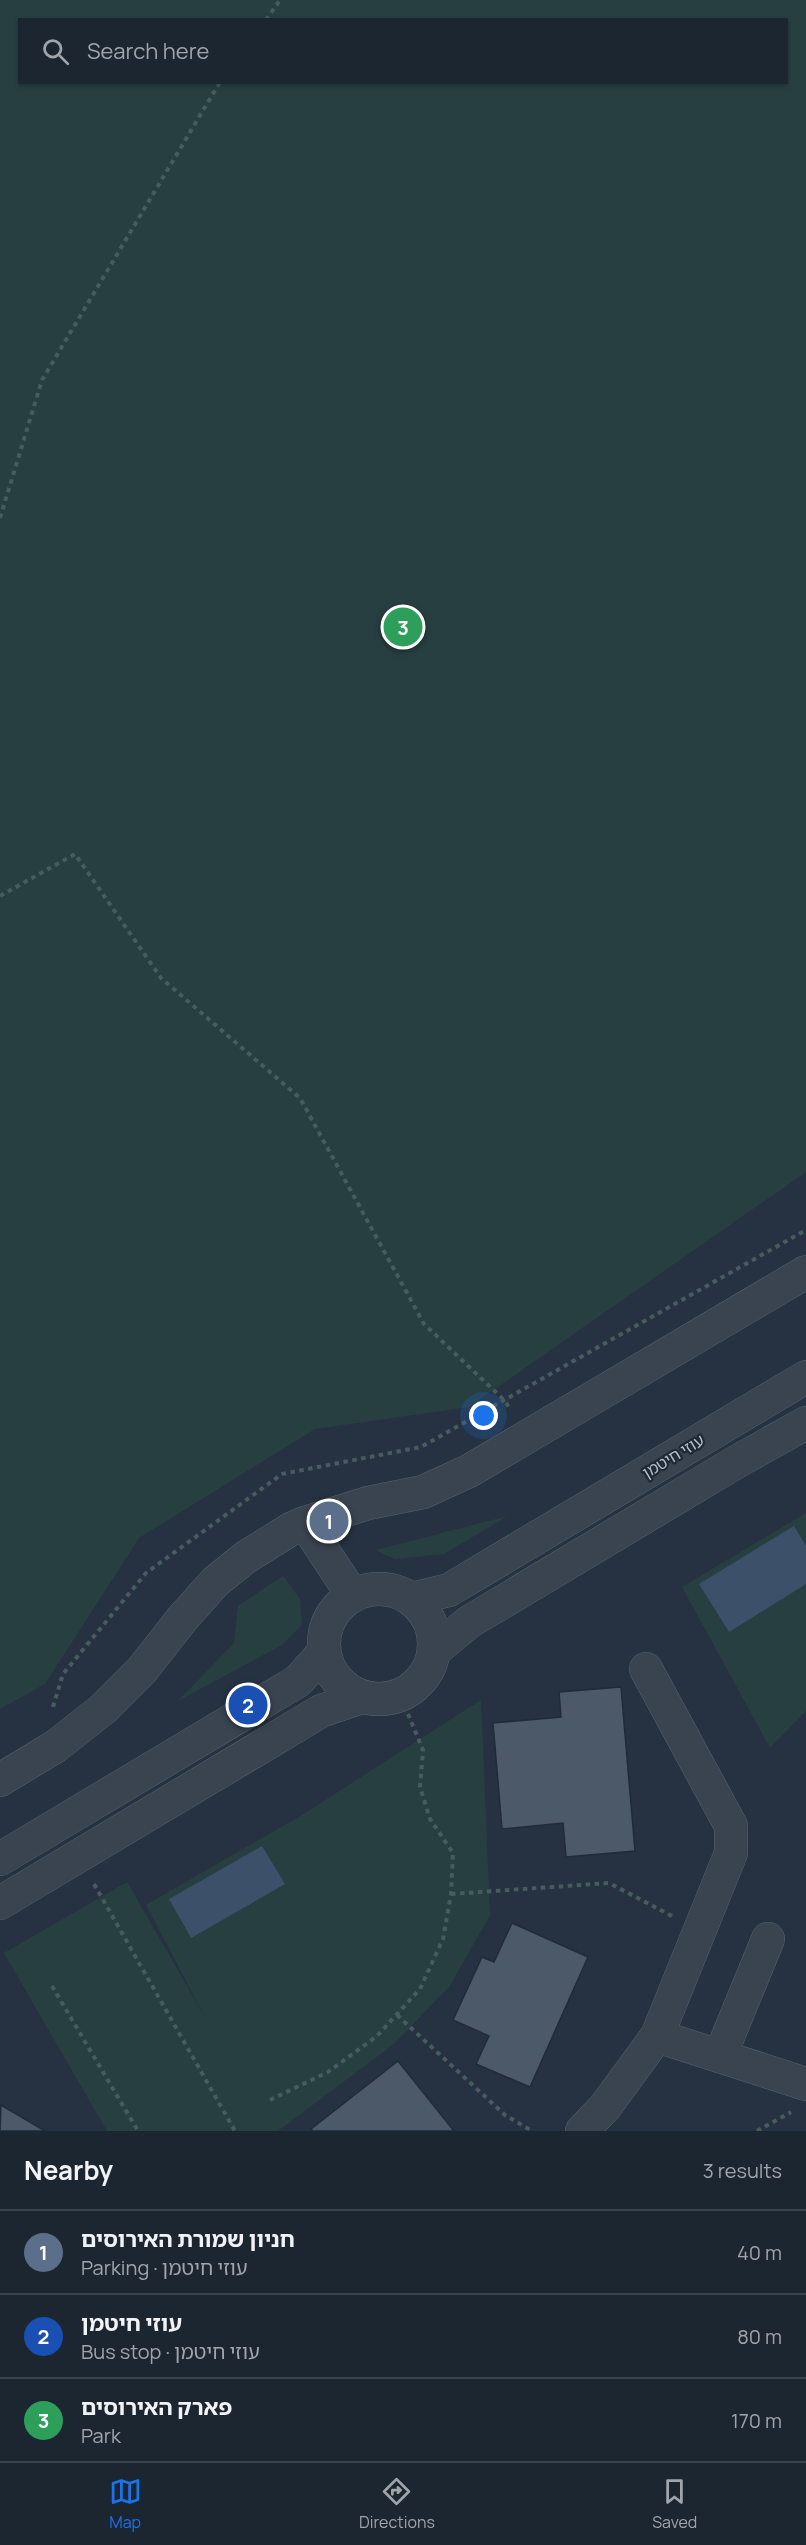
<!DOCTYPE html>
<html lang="en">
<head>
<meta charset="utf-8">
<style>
	:root { --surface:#1c2631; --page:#252e39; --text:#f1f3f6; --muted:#a0a5ab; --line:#3a434d; --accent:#1a73e8 }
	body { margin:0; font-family:Manrope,"Noto Sans Hebrew",sans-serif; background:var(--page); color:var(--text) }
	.you { position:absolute; left:484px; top:1416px; width:21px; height:21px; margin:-15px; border:4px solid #fff; border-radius:50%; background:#1a73e8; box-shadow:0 0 0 9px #1a73e833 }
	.badge { display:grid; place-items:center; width:39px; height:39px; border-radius:50%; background:var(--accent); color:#fff; font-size:20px; font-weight:700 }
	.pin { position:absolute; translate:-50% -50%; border:3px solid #fff; box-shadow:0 2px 6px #0006 }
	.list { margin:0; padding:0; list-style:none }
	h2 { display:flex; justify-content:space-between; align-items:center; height:78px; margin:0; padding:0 24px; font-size:26px }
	h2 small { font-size:20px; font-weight:400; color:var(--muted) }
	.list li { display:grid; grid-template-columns:39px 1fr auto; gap:18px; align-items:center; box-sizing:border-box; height:84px; padding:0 24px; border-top:2px solid var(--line) }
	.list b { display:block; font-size:22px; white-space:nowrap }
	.list p { margin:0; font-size:20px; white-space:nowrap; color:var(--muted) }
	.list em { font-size:20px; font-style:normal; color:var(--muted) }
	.icon { flex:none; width:33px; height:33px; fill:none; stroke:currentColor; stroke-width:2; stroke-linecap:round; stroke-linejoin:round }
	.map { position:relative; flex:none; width:806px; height:2131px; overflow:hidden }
	.search { position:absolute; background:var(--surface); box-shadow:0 2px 4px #0004; left:18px; right:18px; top:18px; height:66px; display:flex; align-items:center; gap:15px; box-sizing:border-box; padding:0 21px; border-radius:0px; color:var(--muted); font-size:22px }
	.sheet { height:330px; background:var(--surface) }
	nav { display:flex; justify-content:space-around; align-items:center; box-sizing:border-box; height:84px; border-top:2px solid var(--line); background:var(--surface); font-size:16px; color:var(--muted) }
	nav a { display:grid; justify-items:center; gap:3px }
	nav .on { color:var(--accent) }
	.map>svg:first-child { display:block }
	.green { fill:#283f42; fill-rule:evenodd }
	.water { fill:#3c5069 }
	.building { fill:#4c5969; stroke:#212b38; stroke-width:1.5 }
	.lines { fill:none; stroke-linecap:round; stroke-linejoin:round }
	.minor-casing { stroke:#58626e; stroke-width:34 }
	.path { stroke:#475c5e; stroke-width:4; stroke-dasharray:4.5 4.5; stroke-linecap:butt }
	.minor { stroke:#3a4450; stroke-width:33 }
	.labels { text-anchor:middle; stroke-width:4.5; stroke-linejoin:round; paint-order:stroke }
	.street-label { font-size:16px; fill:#b7bfcb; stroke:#1f2936 }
</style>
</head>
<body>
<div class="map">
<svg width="806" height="2131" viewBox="0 0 806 2131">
	<rect width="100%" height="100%" fill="#263241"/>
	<g class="green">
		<path d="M 0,0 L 806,0 L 806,1172 L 469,1407 L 315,1429 L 139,1538 L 45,1684 L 0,1709 ZM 20,20 L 786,20 L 786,82 L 20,82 Z"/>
		<path d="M 806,1513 L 806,1711 L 770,1748 L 682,1587 Z"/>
		<path d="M 508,1516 L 444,1554 L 395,1559 L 375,1550 Z"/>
		<path d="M 283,1576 L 300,1599 L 302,1625 L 282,1645 L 178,1701 L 234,1643 L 238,1606 Z"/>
		<path d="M 481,1700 L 490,1915 L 449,1987 L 394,2044 L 278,2131 L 107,2131 L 4,1953 L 127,1882 L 205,2017 L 146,1905 L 302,1815 Z"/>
	</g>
	<g class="water">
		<path d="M 794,1526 L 806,1546 L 806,1584 L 729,1632 L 699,1584 Z"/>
		<path d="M 262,1846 L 285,1884 L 191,1938 L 169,1899 Z"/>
	</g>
	<g class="building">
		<path d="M 621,1687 L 635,1851 L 566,1857 L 563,1823 L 502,1829 L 493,1723 L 561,1717 L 559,1692 Z"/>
		<path d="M 512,1923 L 588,1957 L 530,2087 L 476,2064 L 489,2036 L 453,2020 L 482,1957 L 494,1962 Z"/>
		<path d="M 398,2061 L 454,2131 L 313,2131 L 311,2129 Z"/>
		<path d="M 1,2105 L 45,2131 L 0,2131 Z"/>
	</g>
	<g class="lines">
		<g class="minor-casing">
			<g id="minor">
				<path d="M 305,1523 L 353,1596"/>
				<circle cx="379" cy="1644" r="55"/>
				<path d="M 412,1599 L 449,1590 L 806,1377"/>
				<path d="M 434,1651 L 469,1622 L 738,1461 L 806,1423"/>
				<path d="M 646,1669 L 731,1826 L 731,1853 L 657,2036"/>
				<path d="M 0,1780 L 56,1746 L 103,1709 L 142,1670 L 182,1619 L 215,1582 L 246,1557 L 291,1529 L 305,1523 L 368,1503 L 423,1492 L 469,1471 L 806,1272"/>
				<path d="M 0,1859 L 298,1681 L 323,1653"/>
				<path d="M 0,1903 L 321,1711 L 362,1697"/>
				<path d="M 720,2056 L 768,1939"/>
				<path d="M 582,2131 L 605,2107 L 657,2036 L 806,2084"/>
			</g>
		</g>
		<g class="path">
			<path d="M 266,20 L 280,0"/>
			<path d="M 0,518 L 42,380 L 220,82"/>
			<path d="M 0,896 L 75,854 L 161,978 L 300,1098 L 424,1324 L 504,1400 L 511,1410"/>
			<path d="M 53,1707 L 63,1674 L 146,1573 L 282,1474 L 421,1447 L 806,1230"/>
			<path d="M 94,1884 L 235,2131"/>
			<path d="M 451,1894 L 609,1883 L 672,1916"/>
			<path d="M 52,1986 L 138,2131"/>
			<path d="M 397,2015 L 505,2115 L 532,2131"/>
			<path d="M 270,2100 L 328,2072 L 377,2036 L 420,1989 L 443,1939 L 451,1894 L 453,1853 L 430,1819 L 420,1787 L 423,1750 L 400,1695"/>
			<path d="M 757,2131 L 791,2112"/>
		</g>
		<use href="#minor" class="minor"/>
	</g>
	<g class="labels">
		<g class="street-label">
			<text transform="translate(673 1456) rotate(-31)" y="6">עוזי חיטמן</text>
		</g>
	</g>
</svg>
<div class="you"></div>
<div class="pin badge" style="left:329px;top:1521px;background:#5c6f8a">1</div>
<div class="pin badge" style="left:248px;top:1705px;background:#1a4fb4">2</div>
<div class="pin badge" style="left:403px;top:627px;background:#2e9e5b">3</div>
<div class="search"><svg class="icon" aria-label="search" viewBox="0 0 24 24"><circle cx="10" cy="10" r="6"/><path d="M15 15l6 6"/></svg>Search here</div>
</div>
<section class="sheet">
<h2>Nearby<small>3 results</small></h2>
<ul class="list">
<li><span class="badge" style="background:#5c6f8a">1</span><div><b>חניון שמורת האירוסים</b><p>Parking · עוזי חיטמן</p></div><em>40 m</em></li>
<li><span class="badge" style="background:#1a4fb4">2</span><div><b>עוזי חיטמן</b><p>Bus stop · עוזי חיטמן</p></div><em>80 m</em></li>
<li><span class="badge" style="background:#2e9e5b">3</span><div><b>פארק האירוסים</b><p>Park</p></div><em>170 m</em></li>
</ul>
</section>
<nav>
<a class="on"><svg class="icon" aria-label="map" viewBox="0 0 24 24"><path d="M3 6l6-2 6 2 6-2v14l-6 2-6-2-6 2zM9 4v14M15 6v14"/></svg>Map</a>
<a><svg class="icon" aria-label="directions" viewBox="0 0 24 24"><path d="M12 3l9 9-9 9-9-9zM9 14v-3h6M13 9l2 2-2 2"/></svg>Directions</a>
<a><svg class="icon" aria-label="saved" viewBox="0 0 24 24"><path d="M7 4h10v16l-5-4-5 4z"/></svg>Saved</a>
</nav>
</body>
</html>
